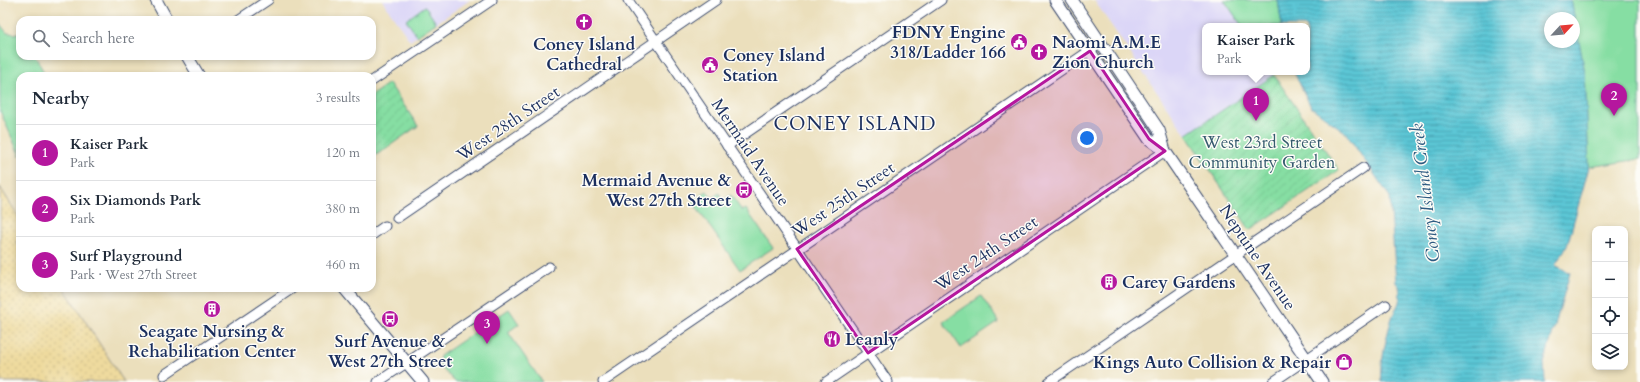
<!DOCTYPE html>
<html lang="en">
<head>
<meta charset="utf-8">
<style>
	:root { --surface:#fff; --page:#f6f6f7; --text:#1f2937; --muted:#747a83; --line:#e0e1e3; --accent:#b5179e }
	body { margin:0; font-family:Cardo,serif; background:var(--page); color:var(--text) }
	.controls { position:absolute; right:12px; bottom:12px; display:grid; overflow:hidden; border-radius:8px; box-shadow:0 2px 6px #0003 }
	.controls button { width:36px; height:36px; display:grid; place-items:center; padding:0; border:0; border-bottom:1px solid var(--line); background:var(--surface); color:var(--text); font:20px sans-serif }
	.compass { position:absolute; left:1544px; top:12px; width:36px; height:36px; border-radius:50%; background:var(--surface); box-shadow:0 2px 6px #0003; rotate:64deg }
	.you { position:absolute; left:1087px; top:138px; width:14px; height:14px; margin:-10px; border:3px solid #fff; border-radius:50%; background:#1a73e8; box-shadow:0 0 0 6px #1a73e833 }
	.badge { display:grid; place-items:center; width:26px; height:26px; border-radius:50%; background:var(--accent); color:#fff; font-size:13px; font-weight:700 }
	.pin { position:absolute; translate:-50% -33px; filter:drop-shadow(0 1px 2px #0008) }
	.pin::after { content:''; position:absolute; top:21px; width:14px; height:12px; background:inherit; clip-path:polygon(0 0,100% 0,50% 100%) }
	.popup { position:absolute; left:1202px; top:23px; width:108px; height:52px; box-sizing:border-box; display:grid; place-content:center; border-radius:8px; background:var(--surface); filter:drop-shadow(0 1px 3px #0005); font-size:13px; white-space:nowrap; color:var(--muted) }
	.popup b { font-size:15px; color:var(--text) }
	.popup::after { content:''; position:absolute; left:50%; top:100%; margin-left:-8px; border:8px solid transparent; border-top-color:var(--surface) }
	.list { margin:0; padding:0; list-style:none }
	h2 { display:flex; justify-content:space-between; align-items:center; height:52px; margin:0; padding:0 16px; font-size:17px }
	h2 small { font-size:13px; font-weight:400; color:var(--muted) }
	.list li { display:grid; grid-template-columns:26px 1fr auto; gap:12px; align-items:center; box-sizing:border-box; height:56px; padding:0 16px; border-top:1px solid var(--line) }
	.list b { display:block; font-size:15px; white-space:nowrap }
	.list p { margin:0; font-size:13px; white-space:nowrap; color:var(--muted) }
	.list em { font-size:13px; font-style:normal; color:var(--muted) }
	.icon { flex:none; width:22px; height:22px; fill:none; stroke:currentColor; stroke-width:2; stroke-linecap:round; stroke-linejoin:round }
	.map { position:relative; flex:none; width:1640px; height:382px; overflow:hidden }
	.search { position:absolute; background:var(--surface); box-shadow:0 2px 6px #0003; left:16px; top:16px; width:360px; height:44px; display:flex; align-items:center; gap:10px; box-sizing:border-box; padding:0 14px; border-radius:12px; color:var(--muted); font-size:15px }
	.panel { position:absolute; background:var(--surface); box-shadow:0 2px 6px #0003; left:16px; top:72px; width:360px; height:220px; border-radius:12px }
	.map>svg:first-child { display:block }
	.built { fill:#dbd6f7 }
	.sand { fill:url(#sand-dots); stroke:#84847e }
	.park { fill:#86dea3; stroke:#508680 }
	.garden { fill:url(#garden-furrows); stroke:#508680 }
	.water { fill:url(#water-rules); stroke:#3b7a9a; fill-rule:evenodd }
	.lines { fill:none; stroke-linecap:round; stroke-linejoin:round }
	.minor-casing { stroke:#3a496c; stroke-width:11 }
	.major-casing { stroke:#3a496c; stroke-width:13 }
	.minor { stroke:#fff; stroke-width:9 }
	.major { stroke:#fff; stroke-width:11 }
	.marked { fill:#b5179e; fill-opacity:0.2; stroke:#b5179e; stroke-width:3; stroke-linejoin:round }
	.labels { text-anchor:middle; stroke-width:3; stroke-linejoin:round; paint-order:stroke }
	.poi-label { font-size:17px; font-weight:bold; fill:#1b2f5e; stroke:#fdfcf7; text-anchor:start }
	.street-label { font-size:17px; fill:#1b2f5e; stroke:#fdfcf7 }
	.park-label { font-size:17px; fill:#365b6f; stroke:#fdfcf7 }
	.water-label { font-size:18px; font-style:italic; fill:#2e5c82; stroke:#fdfcf7 }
	.quarter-label { font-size:19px; letter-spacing:1px; fill:#1b2f5e; stroke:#fdfcf7 }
</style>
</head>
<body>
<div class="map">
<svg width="1640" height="382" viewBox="0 0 1640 382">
	<defs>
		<pattern id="sand-dots" width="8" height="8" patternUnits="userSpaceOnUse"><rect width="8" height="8" fill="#eeda9e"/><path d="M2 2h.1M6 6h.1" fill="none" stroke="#ccbb8a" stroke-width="1.8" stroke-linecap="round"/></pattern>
		<pattern id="garden-furrows" width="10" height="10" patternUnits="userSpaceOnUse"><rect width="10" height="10" fill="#86dea3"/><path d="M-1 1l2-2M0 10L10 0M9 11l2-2" fill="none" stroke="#73bf8f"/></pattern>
		<pattern id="water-rules" width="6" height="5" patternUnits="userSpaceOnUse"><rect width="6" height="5" fill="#5bc6d5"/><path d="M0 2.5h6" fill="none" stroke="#4aa1b0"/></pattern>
	</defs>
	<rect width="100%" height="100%" fill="#fdfcf7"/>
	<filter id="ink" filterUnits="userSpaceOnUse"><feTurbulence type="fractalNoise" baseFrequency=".025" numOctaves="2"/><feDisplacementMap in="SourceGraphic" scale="8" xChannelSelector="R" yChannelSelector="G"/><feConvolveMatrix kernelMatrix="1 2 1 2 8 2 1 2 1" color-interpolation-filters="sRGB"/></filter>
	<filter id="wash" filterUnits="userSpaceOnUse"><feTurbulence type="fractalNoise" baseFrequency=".012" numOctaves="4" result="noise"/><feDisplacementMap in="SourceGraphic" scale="16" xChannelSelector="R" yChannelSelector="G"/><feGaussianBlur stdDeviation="0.9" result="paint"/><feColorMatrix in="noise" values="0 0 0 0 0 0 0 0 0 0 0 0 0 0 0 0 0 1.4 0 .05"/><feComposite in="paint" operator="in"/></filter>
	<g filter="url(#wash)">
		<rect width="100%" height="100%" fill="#ebdfbc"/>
		<g class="built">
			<path d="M 382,0 L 470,0 L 410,41 Z"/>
			<path d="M 1094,0 L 1224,0 L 1242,26 L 1205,26 L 1205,72 L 1272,72 L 1274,75 L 1186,135 Z"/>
		</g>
		<path class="sand" d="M 0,187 L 20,219 L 20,240 L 16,242 L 20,248 L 20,288 L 64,288 L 124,382 L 0,382 Z"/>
		<g class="park">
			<path d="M 1224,0 L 1278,0 L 1282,26 L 1242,26 Z"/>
			<path d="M 1571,0 L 1640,0 L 1640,159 L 1589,167 L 1585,73 Z"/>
			<path d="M 425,6 L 436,23 L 417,36 L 406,20 Z"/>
			<path d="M 0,24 L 7,33 L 20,34 L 20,56 L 35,56 L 46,76 L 20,76 L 20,156 L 0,111 Z"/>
			<path d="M 707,191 L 712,198 L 719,193 L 723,200 L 731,195 L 742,211 L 746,209 L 773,248 L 740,270 L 692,201 Z"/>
			<path d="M 981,296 L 999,322 L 961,348 L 943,322 Z"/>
			<path d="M 509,309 L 519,324 L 508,332 L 542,382 L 455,382 L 439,365 L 440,356 Z"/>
		</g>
		<g class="garden">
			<path d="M 1274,75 L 1339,170 L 1250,230 L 1186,135 Z"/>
			<path d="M 389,83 L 418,126 L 372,158 L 372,95 Z"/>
		</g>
		<path class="water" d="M 1278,0 L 1571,0 L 1585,73 L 1589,167 L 1567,246 L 1555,265 L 1570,273 L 1544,363 L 1545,382 L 1382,382 C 1380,363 1386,339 1391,321 C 1396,304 1402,306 1399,286 L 1396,283 L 1390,197 L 1345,132 L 1311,107 L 1294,72 L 1307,72 L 1307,26 L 1282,26 ZM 1550,18 L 1574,18 L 1574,42 L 1550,42 Z"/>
	</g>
	<g filter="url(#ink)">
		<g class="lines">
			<g class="minor-casing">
				<g id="minor">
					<path d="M 628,0 L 888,382"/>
					<path d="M 238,20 L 268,0"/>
					<path d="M 372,81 L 492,0"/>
					<path d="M 727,146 L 941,0"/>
					<path d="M 397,218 L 716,0"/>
					<path d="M 372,235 L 385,226"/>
					<path d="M 164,375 L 293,288"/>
					<path d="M 378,382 L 549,267"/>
					<path d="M 603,382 L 1101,43"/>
					<path d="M 826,382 L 1165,151"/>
					<path d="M 1049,382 L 1363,168"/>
					<path d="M 1273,382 L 1386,305"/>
				</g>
			</g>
			<g class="major-casing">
				<g id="major">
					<path d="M 156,0 L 167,20"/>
					<path d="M 1055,0 L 1149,139 L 1165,151 L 1322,382"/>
					<path d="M 1072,0 L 1159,130 L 1165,151"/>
					<path d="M 187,56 L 199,76"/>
					<path d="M 344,288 L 423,382"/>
				</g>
			</g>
			<use href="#minor" class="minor"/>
			<use href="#major" class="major"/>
		</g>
	</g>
	<path class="marked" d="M 1090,51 L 1149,139 L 1165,151 L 868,353 L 797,249 Z"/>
	<defs>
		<g id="church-disc" transform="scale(0.9)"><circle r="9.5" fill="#b5179e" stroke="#fdfcf7"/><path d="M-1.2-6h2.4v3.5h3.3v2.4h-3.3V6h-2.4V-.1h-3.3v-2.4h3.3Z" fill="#fff"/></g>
		<g id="civic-disc" transform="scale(0.9)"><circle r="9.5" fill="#b5179e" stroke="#fdfcf7"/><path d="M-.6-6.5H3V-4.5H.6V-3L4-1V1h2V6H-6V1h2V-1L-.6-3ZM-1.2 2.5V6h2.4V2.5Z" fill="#fff"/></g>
		<g id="bus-disc" transform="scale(0.9)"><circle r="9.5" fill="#b5179e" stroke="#fdfcf7"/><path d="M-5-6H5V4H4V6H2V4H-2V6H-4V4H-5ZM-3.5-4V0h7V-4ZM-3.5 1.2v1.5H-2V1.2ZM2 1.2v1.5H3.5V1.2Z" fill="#fff"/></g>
		<g id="building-disc" transform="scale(0.9)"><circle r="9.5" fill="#b5179e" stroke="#fdfcf7"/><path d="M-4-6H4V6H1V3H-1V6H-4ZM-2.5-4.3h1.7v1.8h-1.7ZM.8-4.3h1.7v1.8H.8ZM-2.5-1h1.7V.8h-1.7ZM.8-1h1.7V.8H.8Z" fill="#fff"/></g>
		<g id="restaurant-disc" transform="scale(0.9)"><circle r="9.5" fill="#b5179e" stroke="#fdfcf7"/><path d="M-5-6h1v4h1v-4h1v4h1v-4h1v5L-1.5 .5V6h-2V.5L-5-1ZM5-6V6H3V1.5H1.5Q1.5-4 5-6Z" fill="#fff"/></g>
		<g id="shop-disc" transform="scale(0.9)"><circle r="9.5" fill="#b5179e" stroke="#fdfcf7"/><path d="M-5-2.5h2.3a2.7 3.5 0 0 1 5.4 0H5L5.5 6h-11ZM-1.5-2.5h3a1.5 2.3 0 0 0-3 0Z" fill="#fff"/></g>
	</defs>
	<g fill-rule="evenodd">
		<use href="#church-disc" x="584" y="22"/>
		<use href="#civic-disc" x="1019" y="42"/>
		<use href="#church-disc" x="1039" y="52"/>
		<use href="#civic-disc" x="710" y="65"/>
		<use href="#bus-disc" x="744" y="190"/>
		<use href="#building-disc" x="1109" y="282"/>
		<use href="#building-disc" x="212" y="309"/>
		<use href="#bus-disc" x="390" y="319"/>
		<use href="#restaurant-disc" x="832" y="339"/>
		<use href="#shop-disc" x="1344" y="362"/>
	</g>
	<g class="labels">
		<g class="poi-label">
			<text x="1006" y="38" text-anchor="end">FDNY Engine<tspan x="1006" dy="20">318/Ladder 166</tspan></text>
			<text x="1052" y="48">Naomi A.M.E<tspan x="1052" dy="20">Zion Church</tspan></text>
			<text x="584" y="50" text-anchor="middle">Coney Island<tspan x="584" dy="20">Cathedral</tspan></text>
			<text x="723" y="61">Coney Island<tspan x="723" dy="20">Station</tspan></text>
			<text x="731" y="186" text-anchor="end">Mermaid Avenue &amp;<tspan x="731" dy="20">West 27th Street</tspan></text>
			<text x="1122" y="288">Carey Gardens</text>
			<text x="212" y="337" text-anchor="middle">Seagate Nursing &amp;<tspan x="212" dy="20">Rehabilitation Center</tspan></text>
			<text x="845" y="345">Leanly</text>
			<text x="390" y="347" text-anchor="middle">Surf Avenue &amp;<tspan x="390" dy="20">West 27th Street</tspan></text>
			<text x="1331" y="368" text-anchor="end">Kings Auto Collision &amp; Repair</text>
		</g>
		<g class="street-label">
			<text transform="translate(508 123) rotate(-34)" y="6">West 28th Street</text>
			<text transform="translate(751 152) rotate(56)" y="6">Mermaid Avenue</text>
			<text transform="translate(843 199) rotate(-34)" y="6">West 25th Street</text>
			<text transform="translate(986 253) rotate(-34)" y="6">West 24th Street</text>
			<text transform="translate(1258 257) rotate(56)" y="6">Neptune Avenue</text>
		</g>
		<g class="park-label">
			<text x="1262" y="148">West 23rd Street<tspan x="1262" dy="20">Community Garden</tspan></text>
		</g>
		<g class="water-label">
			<text transform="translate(1425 193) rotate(-97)" y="6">Coney Island Creek</text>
		</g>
		<g class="quarter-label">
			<text x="855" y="130">CONEY ISLAND</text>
		</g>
	</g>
</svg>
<div class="controls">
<button>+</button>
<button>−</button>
<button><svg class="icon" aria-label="locate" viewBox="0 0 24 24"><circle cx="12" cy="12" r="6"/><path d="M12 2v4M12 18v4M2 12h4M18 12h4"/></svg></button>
<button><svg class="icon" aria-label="layers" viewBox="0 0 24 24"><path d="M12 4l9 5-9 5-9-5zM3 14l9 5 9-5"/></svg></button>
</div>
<svg class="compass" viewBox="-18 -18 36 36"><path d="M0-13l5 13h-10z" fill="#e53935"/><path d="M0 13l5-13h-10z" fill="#747a83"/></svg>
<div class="you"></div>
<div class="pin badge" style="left:1256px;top:121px">1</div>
<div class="popup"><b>Kaiser Park</b>Park</div>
<div class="pin badge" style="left:1614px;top:116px">2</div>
<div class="pin badge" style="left:487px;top:344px">3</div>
<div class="search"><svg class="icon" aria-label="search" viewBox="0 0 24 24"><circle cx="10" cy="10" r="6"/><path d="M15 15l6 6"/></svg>Search here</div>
<section class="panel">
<h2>Nearby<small>3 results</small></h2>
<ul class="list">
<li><span class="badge">1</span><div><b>Kaiser Park</b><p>Park</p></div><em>120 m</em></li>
<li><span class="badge">2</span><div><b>Six Diamonds Park</b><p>Park</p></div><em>380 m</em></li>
<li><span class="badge">3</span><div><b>Surf Playground</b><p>Park · West 27th Street</p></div><em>460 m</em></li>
</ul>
</section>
</div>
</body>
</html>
